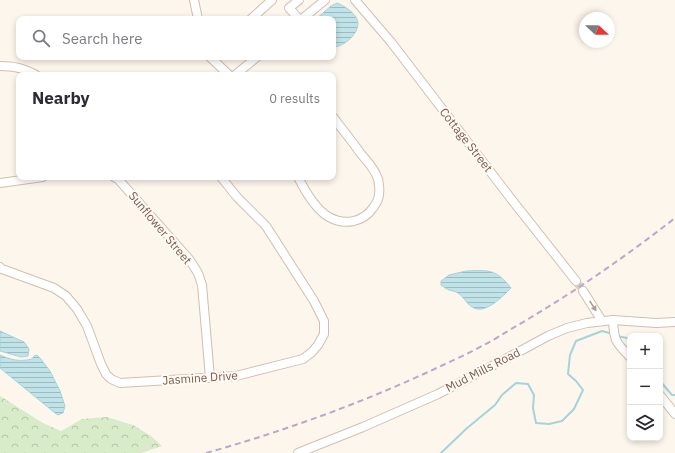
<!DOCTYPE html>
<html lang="en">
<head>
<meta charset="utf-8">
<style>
	:root { --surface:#fff; --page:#f7f7f7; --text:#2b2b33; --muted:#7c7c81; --line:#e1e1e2 }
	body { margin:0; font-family:"IBM Plex Sans",sans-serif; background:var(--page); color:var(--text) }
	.controls { position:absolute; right:12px; bottom:12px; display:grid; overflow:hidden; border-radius:8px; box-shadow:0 2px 6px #0003 }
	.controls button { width:36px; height:36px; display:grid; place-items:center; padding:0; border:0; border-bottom:1px solid var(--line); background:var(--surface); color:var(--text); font:20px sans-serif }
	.compass { position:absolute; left:579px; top:12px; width:36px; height:36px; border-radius:50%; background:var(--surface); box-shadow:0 2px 6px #0003; rotate:112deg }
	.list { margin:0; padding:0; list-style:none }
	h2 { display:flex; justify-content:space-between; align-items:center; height:52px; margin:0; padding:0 16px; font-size:17px }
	h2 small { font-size:13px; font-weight:400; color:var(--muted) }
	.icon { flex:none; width:22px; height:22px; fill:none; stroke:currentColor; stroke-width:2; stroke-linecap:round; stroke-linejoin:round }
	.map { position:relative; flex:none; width:675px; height:453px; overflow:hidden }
	.search { position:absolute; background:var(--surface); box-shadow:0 2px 6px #0003; left:16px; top:16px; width:320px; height:44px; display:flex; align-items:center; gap:10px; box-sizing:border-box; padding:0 14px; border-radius:8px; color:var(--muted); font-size:15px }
	.panel { position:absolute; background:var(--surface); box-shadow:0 2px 6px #0003; left:16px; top:72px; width:320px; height:108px; border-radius:8px }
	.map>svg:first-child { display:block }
	.forest { fill:url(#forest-crowns) }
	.water { fill:url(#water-rules); stroke:#a5d3da }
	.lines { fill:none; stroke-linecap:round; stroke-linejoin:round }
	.stream { stroke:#a5d3da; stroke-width:2 }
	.minor-tunnel { stroke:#dcd0c4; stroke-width:8; stroke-dasharray:8 4; stroke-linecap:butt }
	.minor-casing { stroke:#d1beb0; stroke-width:10 }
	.minor { stroke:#fff; stroke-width:8 }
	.rail { stroke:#b9a8c9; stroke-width:2; stroke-dasharray:6 4; stroke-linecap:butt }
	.oneway { fill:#af9d94 }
	.labels { text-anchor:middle; stroke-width:4; stroke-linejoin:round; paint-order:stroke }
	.street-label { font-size:12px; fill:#7a5c4d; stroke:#fffaf3 }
</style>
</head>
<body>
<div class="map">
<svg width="675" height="453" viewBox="0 0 675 453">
	<defs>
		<pattern id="forest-crowns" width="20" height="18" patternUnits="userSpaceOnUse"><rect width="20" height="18" fill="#d8ecc9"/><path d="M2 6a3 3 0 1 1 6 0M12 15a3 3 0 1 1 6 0" fill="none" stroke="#b4c2a5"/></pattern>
		<pattern id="water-rules" width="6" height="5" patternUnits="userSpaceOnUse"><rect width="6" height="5" fill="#bfe3e8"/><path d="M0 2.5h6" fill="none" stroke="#a0bbbe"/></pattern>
	</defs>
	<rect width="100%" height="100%" fill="#fdf6ec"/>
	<path class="forest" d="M 0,396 L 43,423 L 61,431 L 82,419 L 107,417 L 133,425 L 151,436 L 162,446 L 141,453 L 0,453 Z"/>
	<g class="water">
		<path d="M 337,3 C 344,6 353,11 357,19 C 362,31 345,47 333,47 L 333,19 L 316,19 L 331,6 Z"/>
		<path d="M 466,271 C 489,270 496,269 511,288 C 503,296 486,314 474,308 C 467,305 464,297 458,293 C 455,291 452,291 449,290 C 446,289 444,287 441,285 L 441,281 L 449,275 Z"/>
		<path d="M 0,331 L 24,342 L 29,349 L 28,356 L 21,357 L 0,351 Z"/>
		<path d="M 0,355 C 11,360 20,362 32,359 L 34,356 L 37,355 L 40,358 L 50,371 L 60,391 L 65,406 L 63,413 L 58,415 L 55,413 L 0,368 Z"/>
	</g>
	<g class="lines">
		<g class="stream">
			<path d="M 617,336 L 627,338 L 630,342"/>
			<path d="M 660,381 L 672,395 L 675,395"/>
			<path d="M 441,453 L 466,429 L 495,405 L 502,395 L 516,383 L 528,384 L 534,395 L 533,408 L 536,423 L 549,424 L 562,421 L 574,409 L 583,390 L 576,381 L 568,374 L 570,355 L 576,341 L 602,331 L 613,334"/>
		</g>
		<path class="minor-tunnel" d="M 576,281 L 583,291"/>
		<g class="minor-casing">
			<g id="minor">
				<path d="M 194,0 L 198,19"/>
				<path d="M 355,0 L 391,42 L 512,200 L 576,281"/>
				<path d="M 251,19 L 272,0"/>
				<path d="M 299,19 L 289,8 L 299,0"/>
				<path d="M 302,19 L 325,0"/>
				<path d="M 210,57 L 229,75"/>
				<path d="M 0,66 C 14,66 23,68 36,75"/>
				<path d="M 235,75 L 257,57"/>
				<path d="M 114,177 L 118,179 L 189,259 L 198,273 L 202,285 L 206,331 L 210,378"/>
				<path d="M 298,177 C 305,191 316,210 329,217 C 345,226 363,222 373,208 C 376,204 379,199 379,194 C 380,189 379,184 378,179 C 375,169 367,161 361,154 C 352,141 342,129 333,117"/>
				<path d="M 0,183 L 43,177"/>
				<path d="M 0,267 L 2,269 L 54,288 L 66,296 L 77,309 L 87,326 L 101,364 L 106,374 L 111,379 L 120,383 L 236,376 L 303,359 L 312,352 L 318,345 L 324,334 L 324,321 L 314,301 L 266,226 L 237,197 L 221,177"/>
				<path d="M 583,291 L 602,321"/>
				<path d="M 613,320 C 614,340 615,342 630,357"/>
				<path d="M 660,395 L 675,414"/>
				<path d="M 298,453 L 363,427 L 438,394 L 511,356 L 548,336 L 567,328 L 587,323 L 613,320 L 656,323 L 675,322"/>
			</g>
		</g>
		<use href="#minor" class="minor"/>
		<path class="rail" d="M 206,453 C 288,430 367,401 443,365 C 456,359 469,353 482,346 C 494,340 506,332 518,325 C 573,293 625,257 675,218"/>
	</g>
	<defs><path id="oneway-solid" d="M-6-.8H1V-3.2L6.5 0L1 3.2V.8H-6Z"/></defs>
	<use class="oneway" href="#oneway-solid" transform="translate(593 306) rotate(57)"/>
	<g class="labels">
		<g class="street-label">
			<text transform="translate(466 140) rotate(52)" y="4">Cottage Street</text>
			<text transform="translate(160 228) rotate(50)" y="4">Sunflower Street</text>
			<text transform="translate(483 370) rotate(-27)" y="4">Mud Mills Road</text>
			<text transform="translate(200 378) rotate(-4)" y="4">Jasmine Drive</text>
		</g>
	</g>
</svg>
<div class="controls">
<button>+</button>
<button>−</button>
<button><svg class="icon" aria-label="layers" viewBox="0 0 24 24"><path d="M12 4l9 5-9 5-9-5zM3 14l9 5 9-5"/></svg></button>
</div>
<svg class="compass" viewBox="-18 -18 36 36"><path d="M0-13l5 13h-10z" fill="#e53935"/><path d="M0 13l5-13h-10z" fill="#7c7c81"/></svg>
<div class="search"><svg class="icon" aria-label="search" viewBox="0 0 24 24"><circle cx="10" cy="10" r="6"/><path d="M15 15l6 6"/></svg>Search here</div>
<section class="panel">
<h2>Nearby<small>0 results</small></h2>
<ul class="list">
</ul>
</section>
</div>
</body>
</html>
